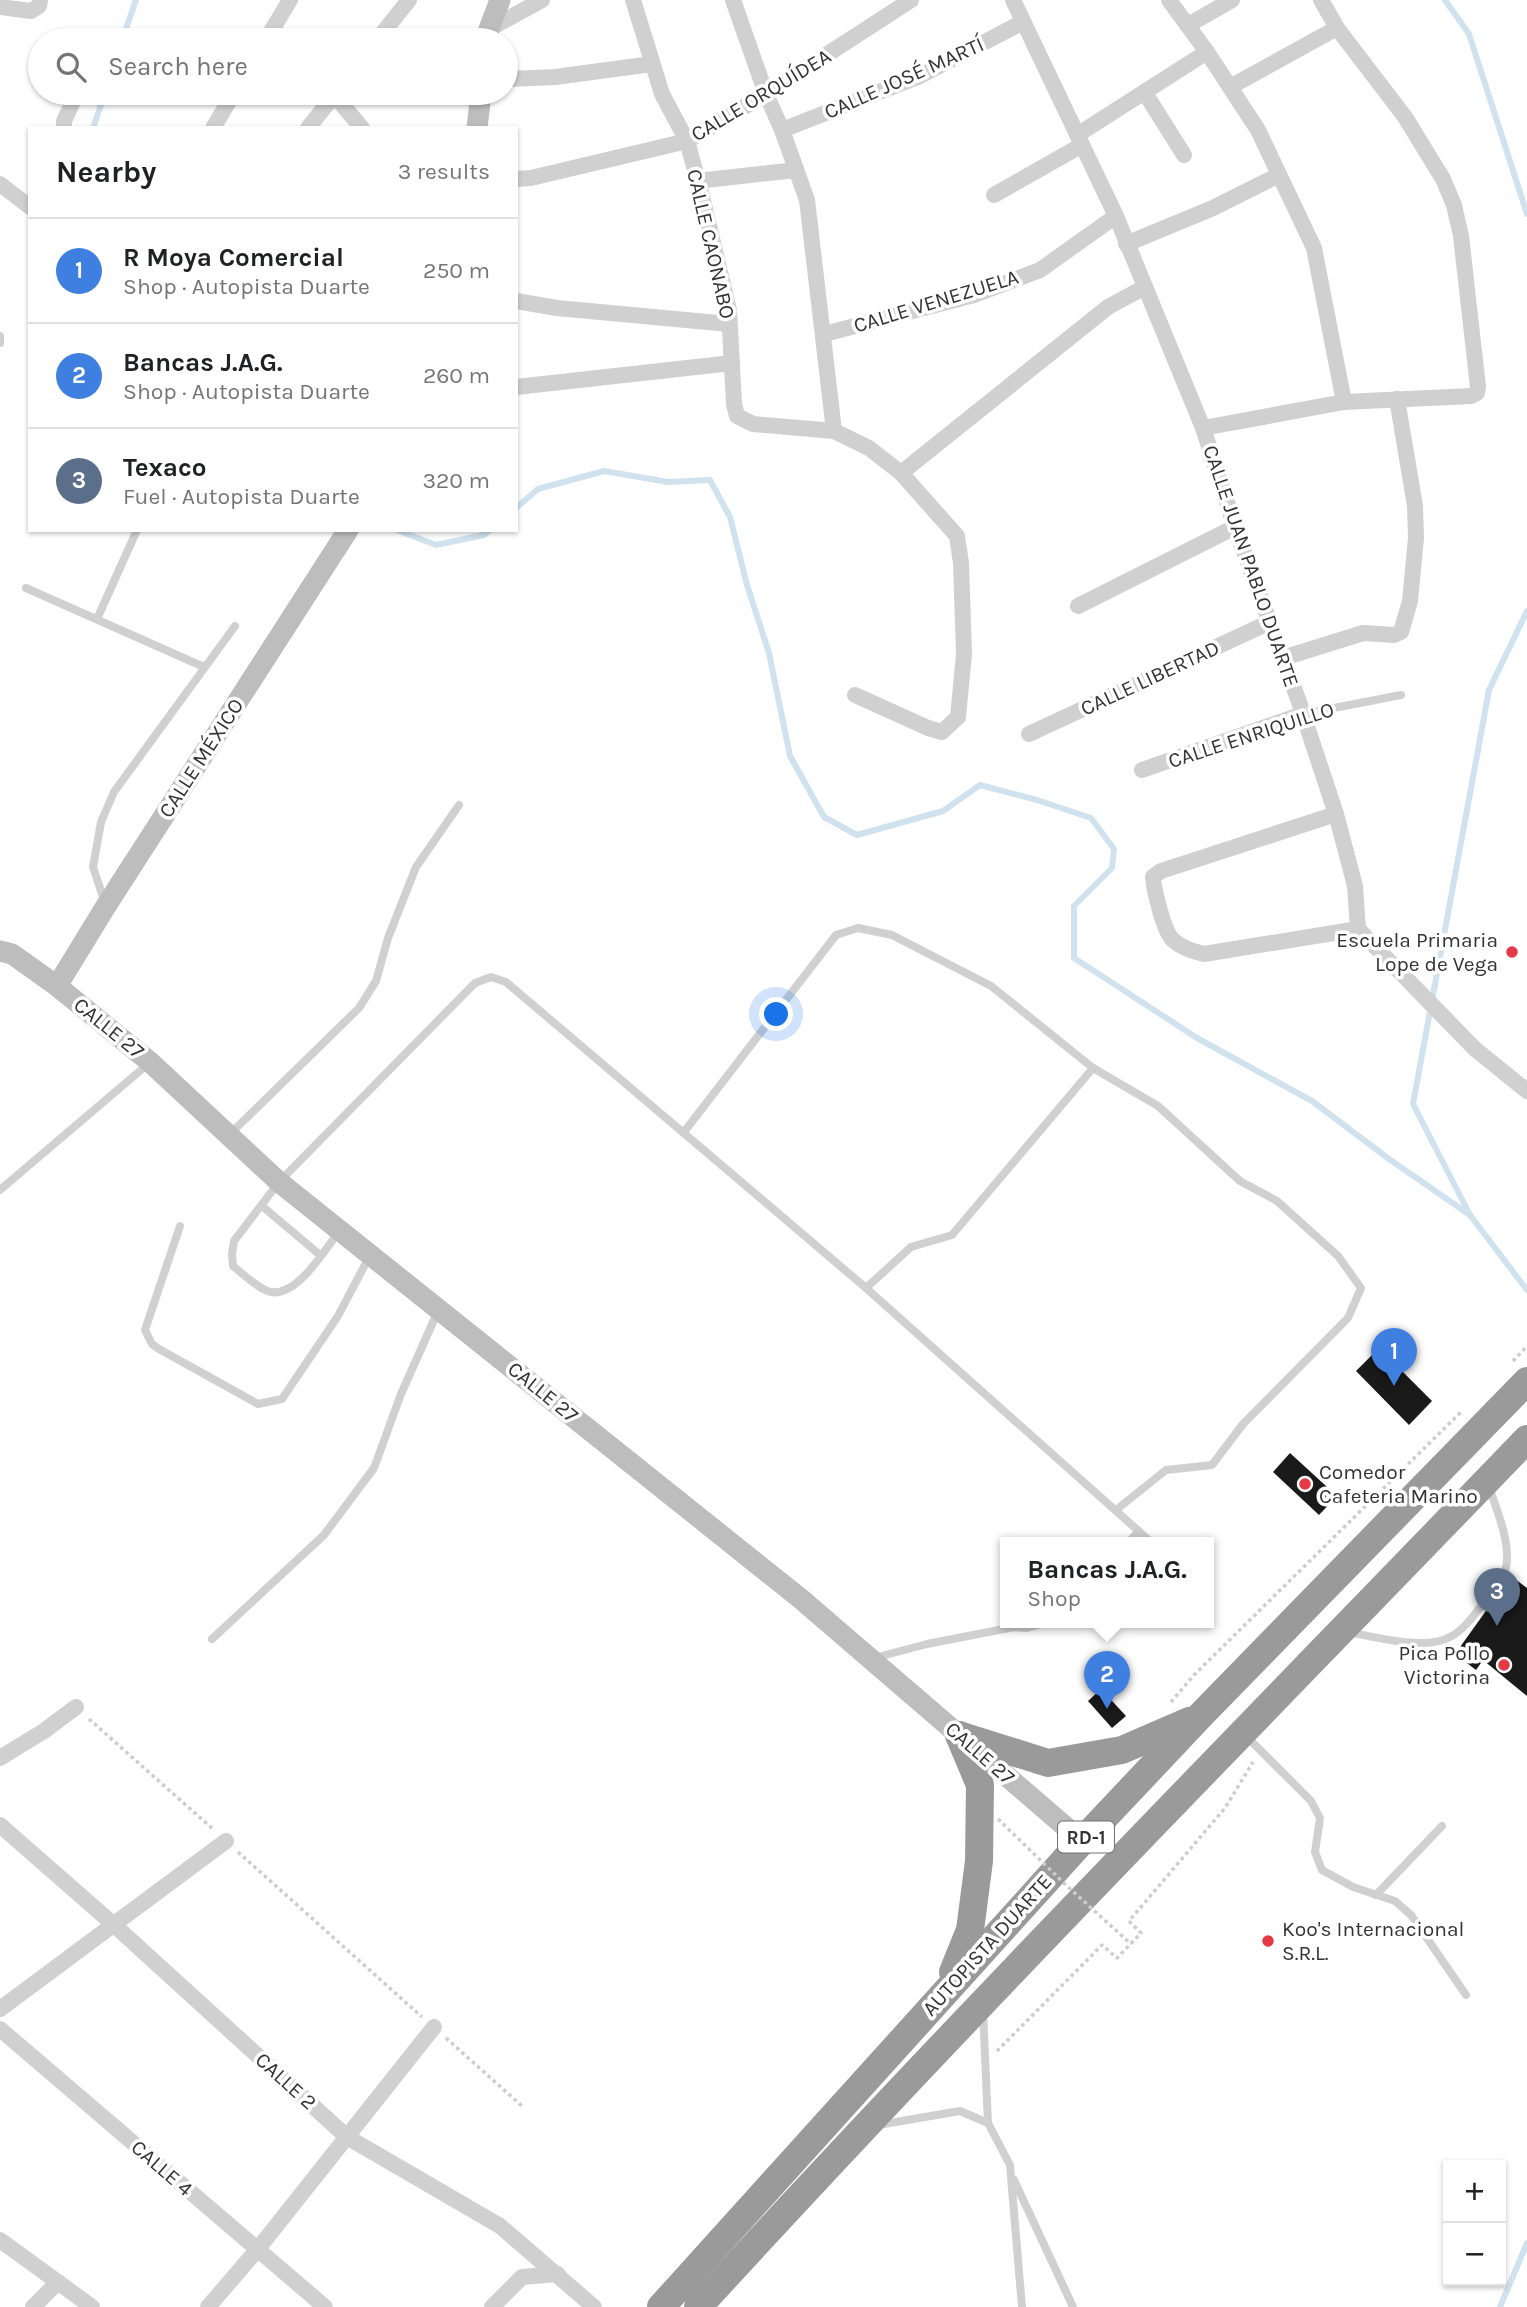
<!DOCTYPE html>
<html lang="en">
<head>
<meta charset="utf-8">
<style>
	:root { --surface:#fff; --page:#f6f6f6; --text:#202124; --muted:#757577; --line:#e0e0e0; --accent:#2563eb }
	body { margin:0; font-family:Karla,sans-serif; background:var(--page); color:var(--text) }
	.controls { position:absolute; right:21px; bottom:21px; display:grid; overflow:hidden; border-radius:0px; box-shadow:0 2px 5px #0004 }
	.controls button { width:63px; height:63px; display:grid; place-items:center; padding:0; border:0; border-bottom:2px solid var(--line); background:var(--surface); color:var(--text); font:35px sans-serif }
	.you { position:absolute; left:777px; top:1015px; width:24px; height:24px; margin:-18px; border:5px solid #fff; border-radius:50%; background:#1a73e8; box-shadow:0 0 0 10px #1a73e833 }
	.badge { display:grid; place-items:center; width:46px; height:46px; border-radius:50%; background:var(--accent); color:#fff; font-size:23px; font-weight:700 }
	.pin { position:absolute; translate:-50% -58px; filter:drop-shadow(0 2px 4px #0008) }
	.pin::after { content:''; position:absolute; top:37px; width:24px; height:21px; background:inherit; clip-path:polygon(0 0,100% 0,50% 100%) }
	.popup { position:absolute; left:1000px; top:1537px; width:214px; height:91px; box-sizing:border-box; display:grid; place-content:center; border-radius:0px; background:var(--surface); filter:drop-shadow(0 2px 5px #0005); font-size:23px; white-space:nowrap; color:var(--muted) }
	.popup b { font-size:26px; color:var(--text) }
	.popup::after { content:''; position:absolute; left:50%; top:100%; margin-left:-14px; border:14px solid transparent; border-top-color:var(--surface) }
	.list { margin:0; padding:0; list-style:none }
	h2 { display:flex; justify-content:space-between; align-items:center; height:91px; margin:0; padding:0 28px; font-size:30px }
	h2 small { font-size:23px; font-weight:400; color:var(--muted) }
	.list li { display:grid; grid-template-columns:46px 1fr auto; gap:21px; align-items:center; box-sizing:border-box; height:105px; padding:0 28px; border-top:2px solid var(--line) }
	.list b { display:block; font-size:26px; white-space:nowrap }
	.list p { margin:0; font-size:23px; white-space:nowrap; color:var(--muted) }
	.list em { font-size:23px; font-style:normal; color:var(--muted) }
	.icon { flex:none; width:38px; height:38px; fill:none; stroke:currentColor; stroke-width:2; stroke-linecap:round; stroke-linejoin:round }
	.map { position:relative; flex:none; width:1527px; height:2307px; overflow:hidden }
	.search { position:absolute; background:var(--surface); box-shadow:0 2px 5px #0004; left:28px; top:28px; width:490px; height:77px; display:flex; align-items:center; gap:18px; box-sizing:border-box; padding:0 24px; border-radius:38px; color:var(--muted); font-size:26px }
	.panel { position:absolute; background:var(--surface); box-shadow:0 2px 5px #0004; left:28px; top:126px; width:490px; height:406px; border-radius:0px }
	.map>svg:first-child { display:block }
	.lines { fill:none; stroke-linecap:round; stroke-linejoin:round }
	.stream { stroke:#cfe2ee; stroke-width:6 }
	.building { fill:#1a1a1a }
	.path { stroke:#cdcdcd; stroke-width:3.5; stroke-dasharray:3.5 3.5; stroke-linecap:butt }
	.lane { stroke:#d0d0d0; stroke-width:8 }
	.street { stroke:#d0d0d0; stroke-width:16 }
	.secondary { stroke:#bdbdbd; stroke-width:21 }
	.highway { stroke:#9a9a9a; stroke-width:28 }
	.path-bridge { stroke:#cdcdcd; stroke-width:3.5; stroke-dasharray:3.5 3.5; stroke-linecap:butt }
	.poi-dot { fill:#e63946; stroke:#fff; stroke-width:2.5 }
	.labels { text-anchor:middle; stroke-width:7; stroke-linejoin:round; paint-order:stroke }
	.shield { fill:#fff; stroke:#707070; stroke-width:2 }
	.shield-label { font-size:19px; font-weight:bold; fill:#333 }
	.street-label { font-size:21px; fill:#333; stroke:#fff }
	.poi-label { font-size:21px; fill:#333; stroke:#fff; text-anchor:end }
</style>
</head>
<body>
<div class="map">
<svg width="1527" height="2307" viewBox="0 0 1527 2307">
	<rect width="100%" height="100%" fill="#fff"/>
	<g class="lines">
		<g class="stream">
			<path d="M 1445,0 L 1469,34 L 1527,214"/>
			<path d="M 122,40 L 136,0"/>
			<path d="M 93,128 L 105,93"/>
			<path d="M 516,508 L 538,489 L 604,471 L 668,482 L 710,480 L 730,517 L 747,585 L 769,653 L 790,756 L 824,817 L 857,835 L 943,811 L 980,785 L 1037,800 L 1091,818 L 1114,849 L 1112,868 L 1074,906 L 1074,958 L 1197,1038 L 1312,1101 L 1389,1159 L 1470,1215"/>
			<path d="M 397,530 L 436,545 L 484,535 L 490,530"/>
			<path d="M 1527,611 L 1489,690 L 1413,1104 L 1470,1215 L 1527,1290"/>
			<path d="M 1500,2307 L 1527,2243"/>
		</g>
	</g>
	<g class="building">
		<path d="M 1379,1348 L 1432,1401 L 1409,1425 L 1356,1371 Z"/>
		<path d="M 1290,1453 L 1337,1496 L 1319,1515 L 1273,1472 Z"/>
		<path d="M 1511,1576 L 1527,1588 L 1527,1696 L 1483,1660 L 1476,1670 L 1455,1654 Z"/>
		<path d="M 1101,1689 L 1126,1716 L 1112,1728 L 1088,1701 Z"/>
	</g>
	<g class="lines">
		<g class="path">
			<path d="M 1513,1361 L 1527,1346"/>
			<path d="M 1171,1702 L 1194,1675 L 1462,1411"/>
			<path d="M 89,1719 L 214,1830"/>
			<path d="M 238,1852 L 422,2017"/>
			<path d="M 446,2038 L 523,2107"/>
			<path d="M 997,2051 L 1102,1945 L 1117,1958 L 1141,1933 L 1129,1921 L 1225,1808 L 1253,1762"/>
		</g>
		<g class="lane">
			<path d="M 0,336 L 0,343"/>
			<path d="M 26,588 L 204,667"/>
			<path d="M 97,619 L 137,530"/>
			<path d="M 1303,714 L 1401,695"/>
			<path d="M 105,903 L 93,867 L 101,822 L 114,792 L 235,626"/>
			<path d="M 684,1132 L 836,935 L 858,928 L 892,935 L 991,986 L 1093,1068 L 1158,1106 L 1240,1181 L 1277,1201 L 1338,1256 L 1361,1288 L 1348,1318 L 1243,1424 L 1212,1465 L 1166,1470 L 1116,1510"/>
			<path d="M 229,1135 L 359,1008 L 376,981 L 388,938 L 416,867 L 459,805"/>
			<path d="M 0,1190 L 148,1064"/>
			<path d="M 262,1206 L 320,1255"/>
			<path d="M 180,1226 L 145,1330 L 152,1344 L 159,1349 L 258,1404 L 282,1399 L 338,1316 L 369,1257"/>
			<path d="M 338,1233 C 323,1252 293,1304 265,1290 C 253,1284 243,1274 233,1266 L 232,1254 L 234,1241 L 279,1182 L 475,983 L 491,977 L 506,982 L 866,1288 L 1152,1543"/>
			<path d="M 866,1288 L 911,1247 L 952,1235 L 1093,1068"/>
			<path d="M 1128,1543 L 1139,1531"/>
			<path d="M 1348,1632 C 1376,1637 1425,1651 1450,1637 C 1464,1630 1475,1614 1484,1602 C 1493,1592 1507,1574 1507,1560 C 1508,1535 1496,1509 1489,1486"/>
			<path d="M 212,1639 L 324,1535 L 374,1468 L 401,1394 L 438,1311"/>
			<path d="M 874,1658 L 927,1644 L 1014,1627 L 1027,1628 L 1045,1623"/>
			<path d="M 1247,1737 L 1311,1801 L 1320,1818 L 1315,1852 L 1322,1870 L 1353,1887 L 1395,1901 L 1411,1915 L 1466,1995"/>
			<path d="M 1376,1895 L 1442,1826"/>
			<path d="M 983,2011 L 988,2123 L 1010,2165 L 1022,2307"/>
			<path d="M 878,2125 L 960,2111 L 988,2123"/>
			<path d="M 1014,2180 L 1073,2307"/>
		</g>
		<g class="street">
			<path d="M 633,0 L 662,94 L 687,141 L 701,192 L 729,310 L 734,404 L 737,416 L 753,424 L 834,431 L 869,448 L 901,473 L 957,536 L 961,563 L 964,654 L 958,717 L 942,732 L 928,728 L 855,695"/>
			<path d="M 733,0 L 766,94 L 782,130 L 807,200 L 834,431"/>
			<path d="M 1013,0 L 1116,216 L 1203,428 L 1235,527 L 1298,699 L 1336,814 L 1355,886 L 1358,929 L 1475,1049 L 1527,1091"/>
			<path d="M 1169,0 L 1207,52 L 1258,130 L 1314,248 L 1344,402"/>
			<path d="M 0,7 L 31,11 L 39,6 L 40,0"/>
			<path d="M 1188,25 L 1232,0"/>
			<path d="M 489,29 L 542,0"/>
			<path d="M 266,40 L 290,0"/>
			<path d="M 377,40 L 409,0"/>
			<path d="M 506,79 L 555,77 L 652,64"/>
			<path d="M 1230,87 L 1337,28"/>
			<path d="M 312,93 L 329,102"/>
			<path d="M 1145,93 L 1184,155"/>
			<path d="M 334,95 L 362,128"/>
			<path d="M 64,128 L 64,121 L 77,93"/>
			<path d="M 213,128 L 234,93"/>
			<path d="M 308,128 L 336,93"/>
			<path d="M 782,130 L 920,76 L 1023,22"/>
			<path d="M 1077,135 L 1207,52"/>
			<path d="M 516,179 L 531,178 L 687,141 L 766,94 L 911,0"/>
			<path d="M 697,181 L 796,170"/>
			<path d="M 0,184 L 30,207"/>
			<path d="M 994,195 L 1082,145"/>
			<path d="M 1126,244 L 1213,208 L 1279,175"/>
			<path d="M 516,301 L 557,308 L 729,324"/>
			<path d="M 824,334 L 974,295 L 1040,270 L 1116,216"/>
			<path d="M 516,387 L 732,363"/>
			<path d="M 1203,428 L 1344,402 L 1471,396 L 1477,393 L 1478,387 L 1461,236 L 1454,205 L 1443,179 L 1405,117 L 1337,28 L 1321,0"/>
			<path d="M 901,473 L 1108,307 L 1145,287"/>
			<path d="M 1078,606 L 1235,527"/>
			<path d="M 1283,658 L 1363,633 L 1394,635 L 1401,632 L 1410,601 L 1416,538 L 1415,506 L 1397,399"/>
			<path d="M 1029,734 L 1270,622"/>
			<path d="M 1142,770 L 1303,714"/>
			<path d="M 1336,814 L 1161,871 L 1153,877 C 1154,891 1164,932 1173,940 C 1182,948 1192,951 1204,954 L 1358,929"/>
			<path d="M 0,1758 L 44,1731 L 76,1707"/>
			<path d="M 0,1825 L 113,1924 L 347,2137 L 500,2226 L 594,2307"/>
			<path d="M 0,2009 L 226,1841"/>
			<path d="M 0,2029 L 325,2307"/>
			<path d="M 0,2240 L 92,2307"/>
			<path d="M 33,2307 L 58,2282"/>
			<path d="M 208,2307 L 257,2250 L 434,2027"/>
			<path d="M 492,2307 L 522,2277 L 558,2274"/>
		</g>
		<g class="secondary">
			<path d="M 487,40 L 489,29 L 500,0"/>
			<path d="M 477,128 L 481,93"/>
			<path d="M 0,951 L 12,954 L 57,986 L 150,1062 L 279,1182 L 801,1599 L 1082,1841"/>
			<path d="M 57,986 L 106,906 L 348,530"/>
		</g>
		<g class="highway">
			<path d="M 959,1735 L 1048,1763 L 1122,1750 L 1189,1721"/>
			<path d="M 953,1972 L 970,1930 L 979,1861 L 980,1785 L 959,1735"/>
			<path d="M 661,2307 L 1082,1841 L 1201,1715 L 1527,1381"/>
			<path d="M 698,2307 C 968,2012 1249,1727 1527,1439"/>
		</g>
		<path class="path-bridge" d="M 998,1819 L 1067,1886 L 1131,1944"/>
	</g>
	<g class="poi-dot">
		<circle cx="1512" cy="952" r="7"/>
		<circle cx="1305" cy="1484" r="7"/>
		<circle cx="1504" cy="1665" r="7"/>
		<circle cx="1268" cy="1941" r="7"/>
	</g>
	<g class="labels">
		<rect class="shield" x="1058" y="1821.5" width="56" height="31" rx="5"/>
		<g class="shield-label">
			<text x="1086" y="1844">RD-1</text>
		</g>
		<g class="street-label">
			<text transform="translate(904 78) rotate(-24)" y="7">CALLE JOSÉ MARTÍ</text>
			<text transform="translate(761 95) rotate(-31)" y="7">CALLE ORQUÍDEA</text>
			<text transform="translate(711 244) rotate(77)" y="7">CALLE CAONABO</text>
			<text transform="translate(936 301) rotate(-17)" y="7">CALLE VENEZUELA</text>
			<text transform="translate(1251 566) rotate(71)" y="7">CALLE JUAN PABLO DUARTE</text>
			<text transform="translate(1150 678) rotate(-25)" y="7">CALLE LIBERTAD</text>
			<text transform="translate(1251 735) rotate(-18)" y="7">CALLE ENRIQUILLO</text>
			<text transform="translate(201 758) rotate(-57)" y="7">CALLE MÉXICO</text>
			<text transform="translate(109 1028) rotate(39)" y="7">CALLE 27</text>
			<text transform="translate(543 1392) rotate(39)" y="7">CALLE 27</text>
			<text transform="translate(980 1753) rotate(41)" y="7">CALLE 27</text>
			<text transform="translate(987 1945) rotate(-48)" y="7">AUTOPISTA DUARTE</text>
			<text transform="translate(286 2081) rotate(42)" y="7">CALLE 2</text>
			<text transform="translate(162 2168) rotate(41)" y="7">CALLE 4</text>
		</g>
		<g class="poi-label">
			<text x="1498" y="947">Escuela Primaria<tspan x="1498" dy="24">Lope de Vega</tspan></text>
			<text x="1319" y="1479" text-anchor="start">Comedor<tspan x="1319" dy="24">Cafeteria Marino</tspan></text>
			<text x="1490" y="1660">Pica Pollo<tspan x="1490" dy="24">Victorina</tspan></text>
			<text x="1282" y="1936" text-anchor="start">Koo's Internacional<tspan x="1282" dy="24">S.R.L.</tspan></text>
		</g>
	</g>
</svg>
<div class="controls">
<button>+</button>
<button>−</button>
</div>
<div class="you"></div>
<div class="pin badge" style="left:1394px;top:1386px;background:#3f7fe0">1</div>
<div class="pin badge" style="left:1107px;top:1709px;background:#3f7fe0">2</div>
<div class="popup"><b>Bancas J.A.G.</b>Shop</div>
<div class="pin badge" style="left:1497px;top:1626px;background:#5c6f8a">3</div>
<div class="search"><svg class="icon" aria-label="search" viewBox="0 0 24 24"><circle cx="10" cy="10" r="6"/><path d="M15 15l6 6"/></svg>Search here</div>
<section class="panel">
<h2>Nearby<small>3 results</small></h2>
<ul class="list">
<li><span class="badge" style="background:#3f7fe0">1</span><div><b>R Moya Comercial</b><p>Shop · Autopista Duarte</p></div><em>250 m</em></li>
<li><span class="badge" style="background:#3f7fe0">2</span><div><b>Bancas J.A.G.</b><p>Shop · Autopista Duarte</p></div><em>260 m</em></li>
<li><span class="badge" style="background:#5c6f8a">3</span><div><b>Texaco</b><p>Fuel · Autopista Duarte</p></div><em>320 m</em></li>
</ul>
</section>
</div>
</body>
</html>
